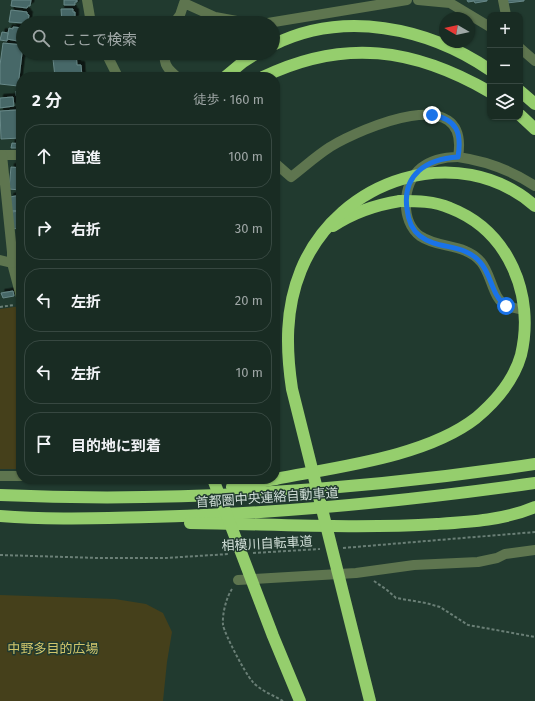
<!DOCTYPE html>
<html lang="ja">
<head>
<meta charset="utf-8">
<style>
	:root { --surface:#192c23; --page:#263830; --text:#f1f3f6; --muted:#9fa7a6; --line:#374841 }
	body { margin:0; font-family:"Fira Sans","Noto Sans JP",sans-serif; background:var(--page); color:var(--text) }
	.controls { position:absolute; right:12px; top:12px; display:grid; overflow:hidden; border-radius:8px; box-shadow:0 1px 3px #0004 }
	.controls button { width:36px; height:36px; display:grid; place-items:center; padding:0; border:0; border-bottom:1px solid var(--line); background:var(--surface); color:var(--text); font:20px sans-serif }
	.compass { position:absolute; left:439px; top:12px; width:36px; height:36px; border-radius:50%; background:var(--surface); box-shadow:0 1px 3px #0004; rotate:279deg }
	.stop { position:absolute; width:12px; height:12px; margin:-9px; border:3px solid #1a73e8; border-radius:50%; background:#fff }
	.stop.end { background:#1a73e8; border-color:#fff; box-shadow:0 1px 4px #0008 }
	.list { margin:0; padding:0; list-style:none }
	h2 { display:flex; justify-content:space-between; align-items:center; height:52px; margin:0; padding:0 16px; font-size:17px }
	h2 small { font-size:13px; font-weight:400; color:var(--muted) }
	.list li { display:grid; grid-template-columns:26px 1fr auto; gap:12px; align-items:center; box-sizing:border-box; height:64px; margin:0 8px 8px; padding:0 8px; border:1px solid var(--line); border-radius:16px }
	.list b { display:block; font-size:15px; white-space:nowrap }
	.list em { font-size:13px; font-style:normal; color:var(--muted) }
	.icon { flex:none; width:22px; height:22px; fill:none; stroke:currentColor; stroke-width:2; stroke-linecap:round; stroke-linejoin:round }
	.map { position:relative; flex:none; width:535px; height:701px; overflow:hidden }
	.search { position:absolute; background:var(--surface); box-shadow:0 1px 3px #0004; left:16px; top:16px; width:264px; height:44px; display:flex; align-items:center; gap:10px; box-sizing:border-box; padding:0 14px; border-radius:22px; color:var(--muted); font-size:15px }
	.panel { position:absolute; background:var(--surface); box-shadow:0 1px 3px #0004; left:16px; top:72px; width:264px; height:412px; border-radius:16px }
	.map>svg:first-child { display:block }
	.green { fill:#45401b }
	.building { fill:#476767; stroke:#678888; filter:url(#shadow) }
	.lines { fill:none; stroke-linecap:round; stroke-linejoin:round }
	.path { stroke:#6a7f76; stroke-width:2; stroke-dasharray:3 2; stroke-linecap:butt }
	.minor { stroke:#5e754f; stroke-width:10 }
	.highway { stroke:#95ce6d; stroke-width:12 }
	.highway-bridge { stroke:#95ce6d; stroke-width:12 }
	.route { stroke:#1a73e8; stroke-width:5 }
	.labels { text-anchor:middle; stroke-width:3; stroke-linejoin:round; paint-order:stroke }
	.street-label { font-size:13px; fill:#d1dfd8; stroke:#213a2f }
	.park-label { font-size:13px; fill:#d0c56b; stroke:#213a2f }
</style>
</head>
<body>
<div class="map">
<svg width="535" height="701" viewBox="0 0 535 701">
	<defs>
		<filter id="shadow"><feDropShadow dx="3.5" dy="-3.5" stdDeviation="0" flood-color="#0009"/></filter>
	</defs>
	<rect width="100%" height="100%" fill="#213a2f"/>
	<g class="green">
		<path d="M 21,306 L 21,469 L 0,469 L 0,309 Z"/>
		<path d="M 0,595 L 115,599 L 146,604 L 163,613 L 172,632 L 167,662 L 163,701 L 0,701 Z"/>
	</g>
	<g class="building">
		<path d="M 12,0 L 31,0 L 30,6 L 28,6 L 27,8 L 11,6 Z"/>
		<path d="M 64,0 L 77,0 L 77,2 L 75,2 L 75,5 L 64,5 Z"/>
		<path d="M 467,0 L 487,0 L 487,1 L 475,3 L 474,1 L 468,2 Z"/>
		<path d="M 507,0 L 524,0 L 524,1 L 507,3 Z"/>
		<path d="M 61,9 L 73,9 L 73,12 L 75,12 L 75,19 L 73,19 L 73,23 L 62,23 Z"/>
		<path d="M 11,10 L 27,12 L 27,14 L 29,15 L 28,22 L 23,23 L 9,22 Z"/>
		<path d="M 13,27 L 23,28 L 23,42 L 7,39 L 9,28 L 13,29 Z"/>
		<path d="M 2,32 L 8,33 L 7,41 L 0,40 Z"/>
		<path d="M 3,43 L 23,45 L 18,86 L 0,84 L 0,65 Z"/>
		<path d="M 58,53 L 76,53 L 77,65 L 81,65 L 82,77 L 55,77 L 53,59 L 58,58 Z"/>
		<path d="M 16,91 L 21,91 L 21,101 L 17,102 Z"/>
		<path d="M 13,97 L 14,106 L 0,108 L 0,98 Z"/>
		<path d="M 17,110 L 17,117 L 20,117 L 20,138 L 1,139 L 0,111 Z"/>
		<path d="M 12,143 L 21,144 L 20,148 L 11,148 Z"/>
		<path d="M 11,167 L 21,168 L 21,195 L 20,195 L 20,190 L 9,189 Z"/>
		<path d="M 21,195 L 21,210 L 11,211 L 10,197 Z"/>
		<path d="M 21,211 L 21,228 L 12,229 L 11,212 Z"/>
		<path d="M 13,291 L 14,296 L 3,298 L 1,293 Z"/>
	</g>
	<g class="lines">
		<g class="path">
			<path d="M 0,307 L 14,305"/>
			<path d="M 343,548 L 535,532"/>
			<path d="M 253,553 L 320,549"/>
			<path d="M 0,555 L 99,558 L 166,558 L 229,554"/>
			<path d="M 374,581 L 387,590 L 396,598 L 426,603 L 440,607 L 468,625 L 535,637"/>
			<path d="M 232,589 C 226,598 222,615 223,625 C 225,635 245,673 252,681 C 259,690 273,695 283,701"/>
		</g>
		<g class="minor">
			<path d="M 87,0 L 91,23"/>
			<path d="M 418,0 L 450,3 L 490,27"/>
			<path d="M 503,0 L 506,15"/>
			<path d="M 174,23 L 180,15 L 184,3 L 215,17 L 242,22 L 268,23 L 407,0"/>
			<path d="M 520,48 L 535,61"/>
			<path d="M 106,53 L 118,77"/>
			<path d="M 165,53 C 163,65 169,70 177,77"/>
			<path d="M 0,155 L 21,155"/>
			<path d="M 2,155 L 12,252 L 12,263 L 21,297"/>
			<path d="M 458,157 C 486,161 511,170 535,186"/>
			<path d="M 275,163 L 291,177 C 304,167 316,156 330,147 C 362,128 471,80 458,157 C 446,157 431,160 421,168 C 402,183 400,221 420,236 C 439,249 465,243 481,262 C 492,275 492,299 507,306 C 512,308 519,309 524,310"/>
			<path d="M 0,260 L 12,263"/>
			<path d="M 0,476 L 21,476"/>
			<path d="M 238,580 L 356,573 L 414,565 L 478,562 L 497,558 L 505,554 L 535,550"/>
		</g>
		<g class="highway">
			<path d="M 273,45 C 343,10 427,27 490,70"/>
			<path d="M 225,77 L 243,62 L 257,53"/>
			<path d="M 263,77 C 344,38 414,48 490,92"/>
			<path d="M 520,91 L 535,104"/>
			<path d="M 520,115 L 535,129"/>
			<path d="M 333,226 C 354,212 375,205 400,201"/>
			<path d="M 232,487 L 275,479"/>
			<path d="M 0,495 C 177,503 360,490 535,464"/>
			<path d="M 0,516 C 49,520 99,518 149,517 C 278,514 407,501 535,483"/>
			<path d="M 190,523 C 272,524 355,529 437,524 C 469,522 505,520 535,507"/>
		</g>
		<g class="highway-bridge">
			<path d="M 213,479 L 273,636 L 300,701"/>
			<path d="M 275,479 C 336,467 426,457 476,418 C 495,402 514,380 521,355 C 535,295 509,231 450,208 C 434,201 417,201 400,201"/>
			<path d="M 370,701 L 292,389 C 286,349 285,309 301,270 C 338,179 458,139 535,206"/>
		</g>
	</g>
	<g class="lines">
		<path class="route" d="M 432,115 C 457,119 462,133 458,157 C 427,159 402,174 407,209 C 408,219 412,230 420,236 C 438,250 464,243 480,262 C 492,275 491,295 506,306"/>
	</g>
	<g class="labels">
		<g class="street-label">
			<text transform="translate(267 497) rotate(-4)" y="5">首都圏中央連絡自動車道</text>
			<text transform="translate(267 543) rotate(-3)" y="5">相模川自転車道</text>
		</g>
		<g class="park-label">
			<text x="53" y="653">中野多目的広場</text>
		</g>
	</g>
</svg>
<div class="controls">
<button>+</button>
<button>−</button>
<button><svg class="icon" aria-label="layers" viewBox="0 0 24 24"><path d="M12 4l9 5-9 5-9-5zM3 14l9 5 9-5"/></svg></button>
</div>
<svg class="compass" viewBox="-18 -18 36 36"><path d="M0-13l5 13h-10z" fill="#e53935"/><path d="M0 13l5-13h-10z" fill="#9fa7a6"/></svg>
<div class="stop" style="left:506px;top:306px"></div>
<div class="stop end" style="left:432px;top:115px"></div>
<div class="search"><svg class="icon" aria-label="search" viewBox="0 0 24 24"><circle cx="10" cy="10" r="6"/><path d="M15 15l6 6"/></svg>ここで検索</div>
<section class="panel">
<h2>2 分<small>徒歩 · 160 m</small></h2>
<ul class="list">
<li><svg class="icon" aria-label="ahead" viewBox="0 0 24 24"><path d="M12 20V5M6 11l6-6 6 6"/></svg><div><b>直進</b></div><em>100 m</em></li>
<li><svg class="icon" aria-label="right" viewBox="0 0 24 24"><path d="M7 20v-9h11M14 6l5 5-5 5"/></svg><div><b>右折</b></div><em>30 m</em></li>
<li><svg class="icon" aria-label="left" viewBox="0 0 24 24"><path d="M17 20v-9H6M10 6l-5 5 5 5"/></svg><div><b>左折</b></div><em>20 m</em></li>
<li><svg class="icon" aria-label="left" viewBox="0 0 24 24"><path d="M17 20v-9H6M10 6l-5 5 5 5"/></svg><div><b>左折</b></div><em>10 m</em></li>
<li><svg class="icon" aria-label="arrive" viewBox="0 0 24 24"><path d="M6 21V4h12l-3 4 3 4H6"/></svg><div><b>目的地に到着</b></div></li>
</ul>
</section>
</div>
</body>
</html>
